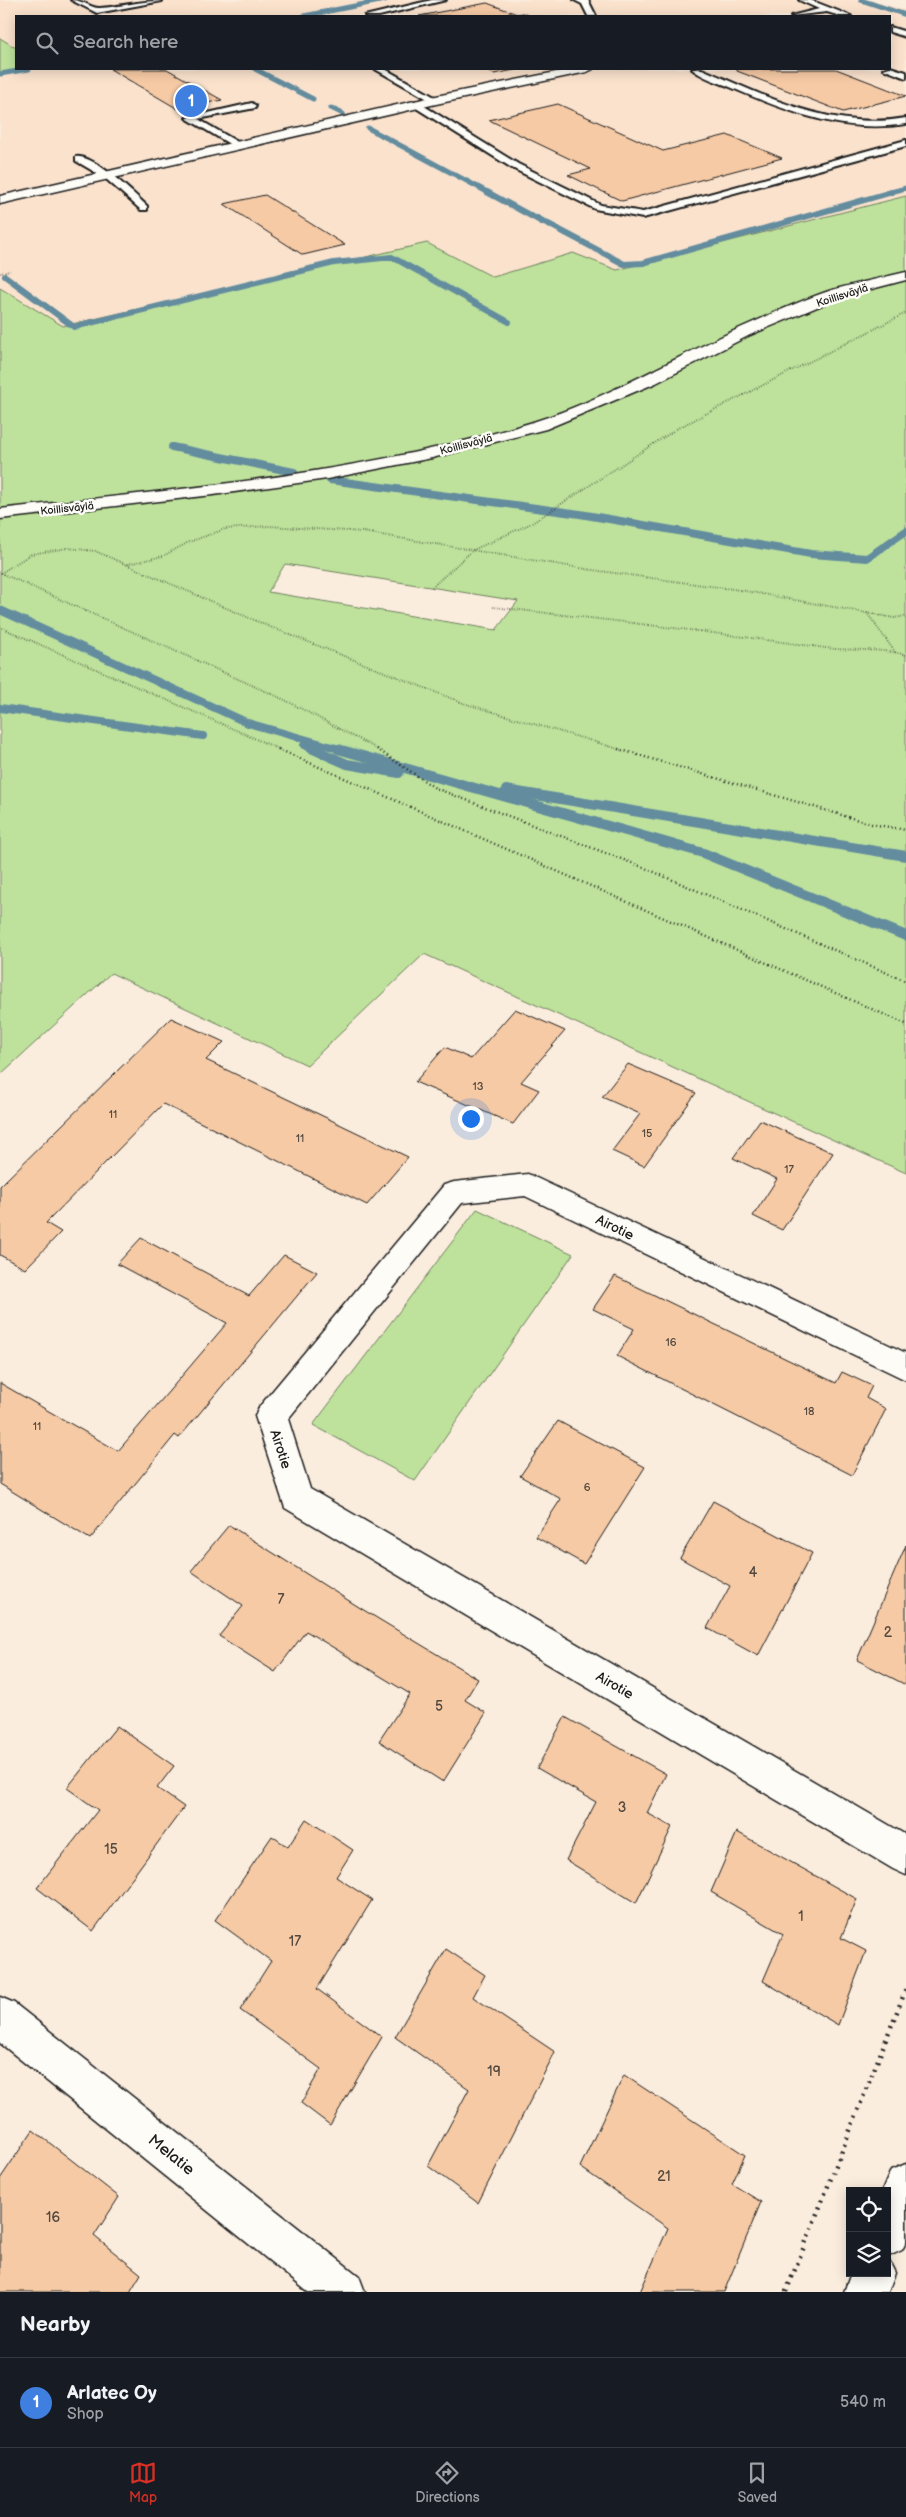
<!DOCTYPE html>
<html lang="en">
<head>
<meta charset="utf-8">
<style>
	:root { --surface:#171b24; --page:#242831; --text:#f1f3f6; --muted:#9ea1a6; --line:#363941; --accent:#d93025 }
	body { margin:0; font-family:"Balsamiq Sans",sans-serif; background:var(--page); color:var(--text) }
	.controls { position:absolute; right:15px; bottom:15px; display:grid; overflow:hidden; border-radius:0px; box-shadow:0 2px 12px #0003 }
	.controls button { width:45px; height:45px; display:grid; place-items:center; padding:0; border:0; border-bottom:1px solid var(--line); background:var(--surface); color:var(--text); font:25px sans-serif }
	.you { position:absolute; left:470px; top:1118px; width:18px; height:18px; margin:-12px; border:4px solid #fff; border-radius:50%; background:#1a73e8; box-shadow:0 0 0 8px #1a73e833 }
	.badge { display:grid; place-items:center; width:32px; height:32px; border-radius:50%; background:var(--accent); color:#fff; font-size:16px; font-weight:700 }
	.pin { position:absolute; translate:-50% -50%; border:2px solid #fff; box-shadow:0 1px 5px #0006 }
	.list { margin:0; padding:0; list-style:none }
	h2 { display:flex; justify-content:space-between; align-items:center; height:65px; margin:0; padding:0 20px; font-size:21px }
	h2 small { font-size:16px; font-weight:400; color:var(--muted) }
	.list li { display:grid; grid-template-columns:32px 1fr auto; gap:15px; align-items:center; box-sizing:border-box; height:90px; padding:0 20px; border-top:1px solid var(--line) }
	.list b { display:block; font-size:19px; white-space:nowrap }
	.list p { margin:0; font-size:16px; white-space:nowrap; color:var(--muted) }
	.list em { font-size:16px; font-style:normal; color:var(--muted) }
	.icon { flex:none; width:28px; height:28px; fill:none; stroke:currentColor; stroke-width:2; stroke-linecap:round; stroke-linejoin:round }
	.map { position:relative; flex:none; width:906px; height:2292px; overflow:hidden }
	.search { position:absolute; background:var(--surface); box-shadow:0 2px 12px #0003; left:15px; right:15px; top:15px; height:55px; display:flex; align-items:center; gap:12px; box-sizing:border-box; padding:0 18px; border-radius:0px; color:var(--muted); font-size:19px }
	.sheet { height:155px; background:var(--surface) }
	nav { display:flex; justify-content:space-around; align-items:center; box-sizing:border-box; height:70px; border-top:1px solid var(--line); background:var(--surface); font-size:14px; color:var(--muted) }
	nav a { display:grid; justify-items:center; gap:2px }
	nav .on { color:var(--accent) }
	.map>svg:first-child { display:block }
	.built { fill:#fae2cd; fill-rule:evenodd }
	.green { fill:#bee29c; stroke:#6d7f5c; fill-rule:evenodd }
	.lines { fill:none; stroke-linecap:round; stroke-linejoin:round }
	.stream-far3 { stroke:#638c9e; stroke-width:5 }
	.stream-far2 { stroke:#638c9e; stroke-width:6 }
	.stream-far1 { stroke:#638c9e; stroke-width:8 }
	.stream { stroke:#638c9e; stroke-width:10 }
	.building { fill:#f6caa5; stroke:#1c1c1c }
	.lane-casing { stroke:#1c1c1c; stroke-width:4 }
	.street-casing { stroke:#1c1c1c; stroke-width:3 }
	.secondary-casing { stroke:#1c1c1c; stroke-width:3 }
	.path-far2 { stroke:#1c1c1c; stroke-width:2; stroke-dasharray:0.5 2; stroke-linecap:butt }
	.path-far1 { stroke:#1c1c1c; stroke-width:2.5; stroke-dasharray:1 3; stroke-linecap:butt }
	.path { stroke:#1c1c1c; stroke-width:4.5; stroke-dasharray:2 5.5; stroke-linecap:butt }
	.lane { fill:#fdfcf7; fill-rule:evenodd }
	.street { fill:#fdfcf7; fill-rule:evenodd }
	.secondary { fill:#fdfcf7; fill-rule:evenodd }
	.labels { text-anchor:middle; stroke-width:5; stroke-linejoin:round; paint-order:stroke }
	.far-street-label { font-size:11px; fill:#1c1c1c; stroke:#fdfcf7 }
	.number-label { font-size:11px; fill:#52483e }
	.street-label { font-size:14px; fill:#1c1c1c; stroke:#fdfcf7 }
	.near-number-label { font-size:14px; fill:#52483e }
	.near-street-label { font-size:16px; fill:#1c1c1c; stroke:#fdfcf7 }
</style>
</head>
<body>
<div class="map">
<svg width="906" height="2292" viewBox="0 0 906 2292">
	<rect width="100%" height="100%" fill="#fbedde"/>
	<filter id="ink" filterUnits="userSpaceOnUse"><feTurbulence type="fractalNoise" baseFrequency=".02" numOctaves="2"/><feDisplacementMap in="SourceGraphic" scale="10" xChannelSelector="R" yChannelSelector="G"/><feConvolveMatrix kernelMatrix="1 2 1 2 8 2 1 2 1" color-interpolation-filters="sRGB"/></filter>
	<g filter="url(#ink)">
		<path class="built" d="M 0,0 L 871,0 L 906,10 L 906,196 L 617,270 L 573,253 L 493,277 L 427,243 L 63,326 L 0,288 ZM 16,16 L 890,16 L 890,69 L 16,69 Z"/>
		<g class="green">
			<path d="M 0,38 L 16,48 L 16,69 L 24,69 L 0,73 Z"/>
			<path d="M 906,196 L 906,1173 L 424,954 L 307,1065 L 111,973 L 0,1075 L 0,288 L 63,326 L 427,243 L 493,277 L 573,253 L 617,270 ZM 285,564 L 518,601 L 496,630 L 268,592 Z"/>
			<path d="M 477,1209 L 573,1254 L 415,1481 L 313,1425 Z"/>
		</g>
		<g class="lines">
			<g class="stream-far3">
				<path d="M 861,0 L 906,15"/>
				<path d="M 304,16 L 385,0"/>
				<path d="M 255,69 L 313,99"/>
				<path d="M 0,74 L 29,69"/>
				<path d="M 331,108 L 343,114"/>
				<path d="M 368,128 L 489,193"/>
				<path d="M 887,193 L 906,188"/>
			</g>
			<g class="stream-far2">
				<path d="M 487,192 L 542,222"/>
				<path d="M 537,218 L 624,264 L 643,263 L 892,192"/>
				<path d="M 5,276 L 74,327 L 334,263 L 392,257 L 509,322"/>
			</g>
			<g class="stream-far1">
				<path d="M 172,447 L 294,472"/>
				<path d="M 330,480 L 580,514 L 811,554 L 867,558 L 906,531"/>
				<path d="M 0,610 L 248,723 L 343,750"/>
				<path d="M 0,708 L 203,736"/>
				<path d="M 304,745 L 316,750"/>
			</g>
			<g class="stream">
				<path d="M 313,749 L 347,764 L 399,773"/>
				<path d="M 338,749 L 703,853 L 906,936"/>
				<path d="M 506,790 L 906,856"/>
			</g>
		</g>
		<g class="building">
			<path d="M 487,3 L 517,14 L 523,13 L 530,16 L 419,16 Z"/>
			<path d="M 110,69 L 167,69 L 222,100 L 178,109 Z"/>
			<path d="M 481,69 L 520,69 L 494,74 Z"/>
			<path d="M 737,69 L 836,69 L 906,96 L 843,112 L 737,71 Z"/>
			<path d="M 558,104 L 663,151 L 727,135 L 782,158 L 622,201 L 568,175 L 591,169 L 489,120 Z"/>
			<path d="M 265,195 L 345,245 L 303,255 L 224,204 Z"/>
			<path d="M 515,1009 L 565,1031 L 521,1082 L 539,1090 L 513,1124 L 415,1082 L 445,1047 L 471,1059 Z"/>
			<path d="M 171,1018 L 224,1042 L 206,1060 L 408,1157 L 367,1205 L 163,1104 L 46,1223 L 61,1232 L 25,1269 L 0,1255 L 0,1186 Z"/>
			<path d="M 628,1064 L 696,1093 L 644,1166 L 612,1151 L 640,1114 L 602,1097 Z"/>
			<path d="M 760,1120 L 833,1153 L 782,1230 L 753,1216 L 777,1179 L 733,1158 Z"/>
			<path d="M 141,1238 L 249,1296 L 284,1255 L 317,1272 L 179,1438 L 175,1435 L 90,1539 L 0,1484 L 0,1383 L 118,1451 L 227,1323 L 117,1264 Z"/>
			<path d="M 615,1276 L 836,1383 L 842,1372 L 872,1386 L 866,1398 L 886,1409 L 852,1475 L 617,1356 L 634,1329 L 593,1309 Z"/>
			<path d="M 558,1421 L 645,1467 L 584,1564 L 536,1537 L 561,1499 L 520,1476 Z"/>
			<path d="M 713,1501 L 812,1553 L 758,1656 L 707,1628 L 730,1586 L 680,1558 Z"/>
			<path d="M 229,1525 L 362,1609 L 478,1679 L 465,1700 L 486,1713 L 443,1782 L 379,1741 L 410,1694 L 306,1631 L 275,1672 L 219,1636 L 243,1606 L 191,1571 Z"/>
			<path d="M 906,1545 L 906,1685 L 857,1660 Z"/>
			<path d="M 565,1717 L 666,1774 L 647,1813 L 672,1827 L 636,1903 L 566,1860 L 596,1802 L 537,1768 Z"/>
			<path d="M 117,1726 L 174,1766 L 157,1788 L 184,1807 L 93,1931 L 37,1888 L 98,1810 L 67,1788 Z"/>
			<path d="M 306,1819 L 353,1850 L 336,1877 L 372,1900 L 317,1989 L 382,2037 L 330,2125 L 301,2103 L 321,2069 L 240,2010 L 271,1961 L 215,1920 L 272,1836 L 288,1847 Z"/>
			<path d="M 737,1832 L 857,1899 L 841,1938 L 866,1951 L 838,2025 L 763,1981 L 783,1934 L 711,1892 Z"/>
			<path d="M 446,1949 L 485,1975 L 473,1997 L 555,2052 L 478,2203 L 428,2166 L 469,2089 L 395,2037 Z"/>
			<path d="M 624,2075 L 745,2155 L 732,2184 L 761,2202 L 724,2292 L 640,2292 L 668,2228 L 580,2167 Z"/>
			<path d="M 33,2130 L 119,2197 L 94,2236 L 141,2274 L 130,2292 L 0,2292 L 0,2179 Z"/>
		</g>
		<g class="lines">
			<g class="lane-casing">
				<g id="lane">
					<path d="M 71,0 C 83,0 92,9 100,8 C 120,7 143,0 162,1 L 97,13 Z"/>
					<path d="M 432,0 L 446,0 L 379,16 L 365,16 Z"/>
					<path d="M 574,0 L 588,0 L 596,16 L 588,16 L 582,4 Z"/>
					<path d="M 799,0 L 810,0 L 851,16 L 840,16 L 827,12 L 791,16 L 819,9 Z"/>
					<path d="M 890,27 L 906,32 L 906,37 L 890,32 Z"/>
					<path d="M 890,67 L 906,72 L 906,78 L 883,69 Z"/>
					<path d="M 375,69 L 385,69 L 440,100 L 433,102 Z"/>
					<path d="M 692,69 L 702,69 C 767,97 834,131 906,118 L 906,124 C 844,134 786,111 730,87 C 718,82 701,77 692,69 Z"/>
					<path d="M 416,101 L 518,164 L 601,205 L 643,212 L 906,140 L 906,146 L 643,218 L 595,209 L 512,168 L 413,106 L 413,102 Z"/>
					<path d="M 252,103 L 256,106 L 255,108 L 198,119 L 241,144 L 243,146 L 238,149 L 186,118 Z"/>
					<path d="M 76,157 C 93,154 134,194 147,206 L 147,210 L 141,210 L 105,178 L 76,161 Z"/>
				</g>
			</g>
			<g class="street-casing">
				<g id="street">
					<path d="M 571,69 L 593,69 L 587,72 L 436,104 L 0,204 L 0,196 L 436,96 Z"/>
					<path d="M 528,1174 L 906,1353 L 906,1380 L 525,1196 L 462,1203 L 288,1419 L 310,1489 L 906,1835 L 906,1875 L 893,1869 L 285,1508 L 255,1416 L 260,1406 L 444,1185 L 454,1182 Z"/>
					<path d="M 0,1997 L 14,2003 L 359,2276 L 365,2292 L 308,2292 L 0,2043 Z"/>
					<path d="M 906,2164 L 906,2242 L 902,2250 L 887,2257 L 887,2191 L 882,2191 L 891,2170 Z"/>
					<path d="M 887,2257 L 895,2273 L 888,2292 L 844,2292 L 851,2273 L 887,2273 Z"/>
				</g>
			</g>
			<g class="secondary-casing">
				<path id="secondary" d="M 906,272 L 906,280 L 841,297 L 750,335 L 656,383 L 546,429 L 432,458 L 327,479 L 213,495 L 0,519 L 0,509 C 178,489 361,475 533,422 C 606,399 671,359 740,328 C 770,315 801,300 832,290 C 857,283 882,278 906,272 Z"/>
			</g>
			<g class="path-far2">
				<path d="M 0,273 L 10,271"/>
				<path d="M 128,564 L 163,556 L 189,542 L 225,529 L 269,526 L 363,532 L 592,570 L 740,590 L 894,618 L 906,616"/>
				<path d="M 1,573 L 285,700 L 379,750"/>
				<path d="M 1,573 L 31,554 L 68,548 L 95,551 L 268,626 L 463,703 L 622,750"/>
				<path d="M 432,587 L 473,550 L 532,523 L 678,428 L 906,313"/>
				<path d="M 493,607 C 602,619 710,632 819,647 C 847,652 878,647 906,655"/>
				<path d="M 867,613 L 895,652"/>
				<path d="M 0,627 L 281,750"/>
			</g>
			<g class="path-far1">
				<path d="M 278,749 L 906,1024"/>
				<path d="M 377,749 L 435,788 L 645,868 L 906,981"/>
				<path d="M 618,749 L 872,824 L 906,830"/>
			</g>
			<path class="path" d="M 786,2292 L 906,1989"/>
			<use href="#lane" class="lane"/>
			<use href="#street" class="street"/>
			<use href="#secondary" class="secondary"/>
		</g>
	</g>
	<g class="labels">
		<g class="far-street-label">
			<text transform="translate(842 295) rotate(-18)" y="4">Koillisväylä</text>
			<text transform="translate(466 444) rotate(-15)" y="4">Koillisväylä</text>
			<text transform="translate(67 508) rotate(-6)" y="4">Koillisväylä</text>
		</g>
		<g class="number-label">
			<text x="478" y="1090">13</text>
			<text x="113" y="1118">11</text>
			<text x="647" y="1137">15</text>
			<text x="300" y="1142">11</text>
			<text x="789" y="1173">17</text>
			<text x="671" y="1346">16</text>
			<text x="809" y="1415">18</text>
			<text x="37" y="1430">11</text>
			<text x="587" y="1491">6</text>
		</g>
		<g class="street-label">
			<text transform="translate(615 1227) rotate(26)" y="5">Airotie</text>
			<text transform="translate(281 1449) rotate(72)" y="5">Airotie</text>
			<text transform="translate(615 1685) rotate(30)" y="5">Airotie</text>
		</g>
		<g class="near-number-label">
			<text x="753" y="1577">4</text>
			<text x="281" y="1604">7</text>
			<text x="888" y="1637">2</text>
			<text x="439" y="1711">5</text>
			<text x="622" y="1812">3</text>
			<text x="111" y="1854">15</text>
			<text x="801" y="1921">1</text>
			<text x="295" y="1946">17</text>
			<text x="494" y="2076">19</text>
			<text x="664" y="2181">21</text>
			<text x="53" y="2222">16</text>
		</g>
		<g class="near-street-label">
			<text transform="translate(172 2154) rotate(39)" y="6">Melatie</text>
		</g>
	</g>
</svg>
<div class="controls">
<button><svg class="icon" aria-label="locate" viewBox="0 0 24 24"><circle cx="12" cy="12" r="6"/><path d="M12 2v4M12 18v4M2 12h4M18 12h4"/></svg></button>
<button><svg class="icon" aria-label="layers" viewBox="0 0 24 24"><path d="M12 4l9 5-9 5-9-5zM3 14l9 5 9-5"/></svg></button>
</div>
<div class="you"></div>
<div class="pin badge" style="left:191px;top:101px;background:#3f7fe0">1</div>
<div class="search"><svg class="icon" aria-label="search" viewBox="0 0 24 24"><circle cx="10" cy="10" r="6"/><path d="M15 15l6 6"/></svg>Search here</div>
</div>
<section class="sheet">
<h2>Nearby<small></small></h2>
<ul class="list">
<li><span class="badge" style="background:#3f7fe0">1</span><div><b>Arlatec Oy</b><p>Shop</p></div><em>540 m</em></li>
</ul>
</section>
<nav>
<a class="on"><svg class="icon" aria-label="map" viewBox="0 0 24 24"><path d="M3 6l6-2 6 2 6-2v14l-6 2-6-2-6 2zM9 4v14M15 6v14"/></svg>Map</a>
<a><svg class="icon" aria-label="directions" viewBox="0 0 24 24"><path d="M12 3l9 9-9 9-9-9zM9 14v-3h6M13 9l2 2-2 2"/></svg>Directions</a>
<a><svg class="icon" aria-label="saved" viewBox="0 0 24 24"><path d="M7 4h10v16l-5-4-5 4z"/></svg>Saved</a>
</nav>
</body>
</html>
